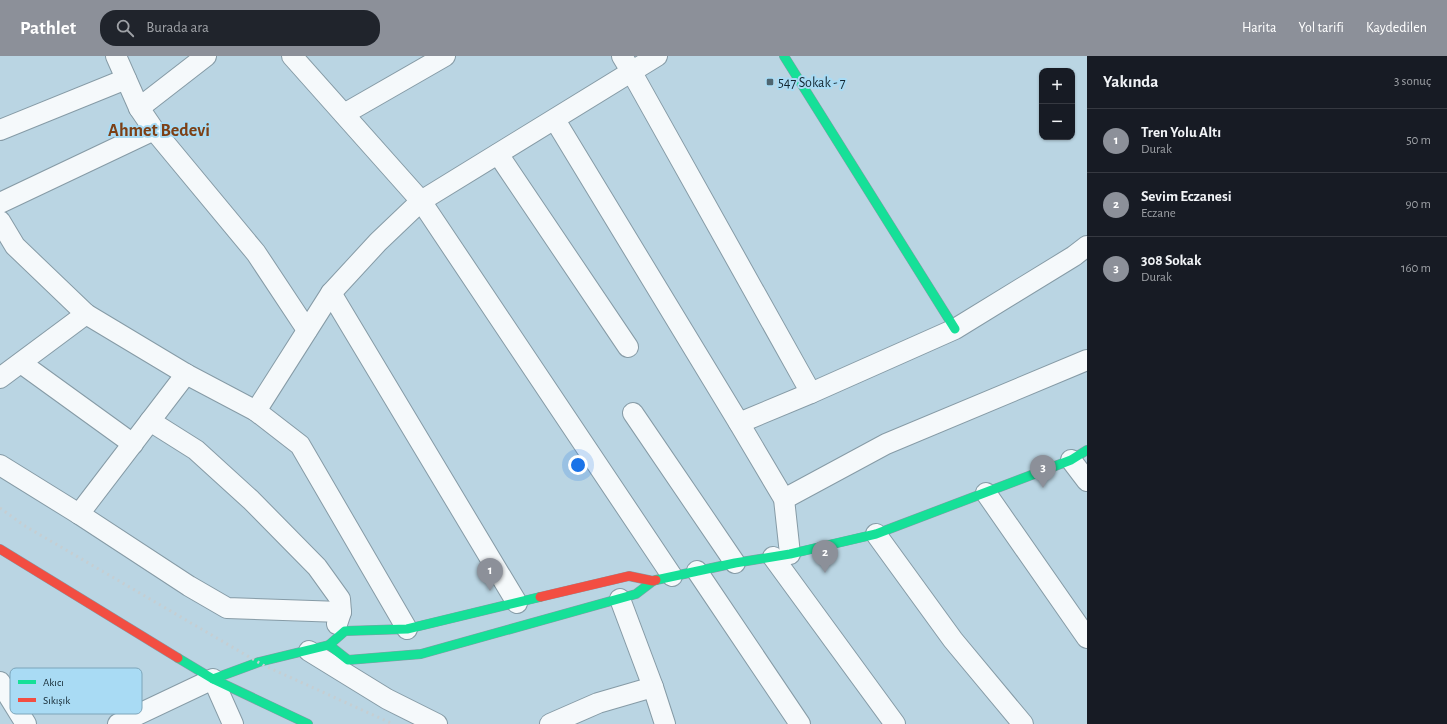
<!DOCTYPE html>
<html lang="tr">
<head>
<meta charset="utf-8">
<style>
	:root { --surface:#171b24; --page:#20242c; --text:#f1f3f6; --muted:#9ea1a6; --line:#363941; --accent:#8c9099 }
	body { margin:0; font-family:"Alegreya Sans",sans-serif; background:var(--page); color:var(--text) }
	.controls { position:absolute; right:12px; top:12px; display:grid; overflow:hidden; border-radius:8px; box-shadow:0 1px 3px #0004 }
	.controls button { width:36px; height:36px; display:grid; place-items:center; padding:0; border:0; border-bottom:1px solid var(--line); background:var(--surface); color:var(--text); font:20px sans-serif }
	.you { position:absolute; left:578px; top:409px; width:14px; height:14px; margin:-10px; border:3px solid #fff; border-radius:50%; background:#1a73e8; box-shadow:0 0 0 6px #1a73e833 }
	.badge { display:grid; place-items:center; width:26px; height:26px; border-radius:50%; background:var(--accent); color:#fff; font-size:13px; font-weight:700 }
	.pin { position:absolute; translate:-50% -33px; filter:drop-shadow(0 1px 2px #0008) }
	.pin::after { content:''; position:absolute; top:21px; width:14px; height:12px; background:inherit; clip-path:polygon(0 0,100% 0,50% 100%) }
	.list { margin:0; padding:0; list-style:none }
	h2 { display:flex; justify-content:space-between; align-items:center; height:52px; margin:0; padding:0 16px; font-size:17px }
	h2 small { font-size:13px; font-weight:400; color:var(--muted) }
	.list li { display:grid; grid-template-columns:26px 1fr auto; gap:12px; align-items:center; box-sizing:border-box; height:64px; padding:0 16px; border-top:1px solid var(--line) }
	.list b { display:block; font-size:15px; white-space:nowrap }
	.list p { margin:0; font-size:13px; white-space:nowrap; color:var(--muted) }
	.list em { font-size:13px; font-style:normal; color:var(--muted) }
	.icon { flex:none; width:22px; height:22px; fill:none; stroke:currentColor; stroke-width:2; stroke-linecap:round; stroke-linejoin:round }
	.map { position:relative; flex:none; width:1087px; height:668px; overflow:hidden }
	header { display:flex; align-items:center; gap:24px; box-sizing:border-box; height:56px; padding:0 20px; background:var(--accent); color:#fff }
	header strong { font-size:19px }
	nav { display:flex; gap:22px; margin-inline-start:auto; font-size:14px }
	.search { width:280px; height:36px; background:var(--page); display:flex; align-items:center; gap:10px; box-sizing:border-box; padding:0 14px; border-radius:16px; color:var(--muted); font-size:15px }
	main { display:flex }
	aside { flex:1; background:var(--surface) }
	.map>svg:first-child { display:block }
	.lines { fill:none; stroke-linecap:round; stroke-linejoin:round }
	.street-casing { stroke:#869ba6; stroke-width:22 }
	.fast-casing { stroke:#869ba6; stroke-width:10 }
	.jam-casing { stroke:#869ba6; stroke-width:10 }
	.street { stroke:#f5f9fb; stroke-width:20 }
	.fast { stroke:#16e098; stroke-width:9 }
	.jam { stroke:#f24e42; stroke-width:9 }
	.rail { stroke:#c6ced2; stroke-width:3; stroke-dasharray:2 4; stroke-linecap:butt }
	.poi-dot { fill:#4e6570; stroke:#a9dbf4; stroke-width:1.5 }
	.labels { text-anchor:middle; stroke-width:4; stroke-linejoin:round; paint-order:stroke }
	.poi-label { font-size:14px; fill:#142832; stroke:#a9dbf4; text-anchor:start }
	.district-label { font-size:18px; font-weight:bold; fill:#7d4016; stroke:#a9dbf4 }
	.key { fill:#a9dbf4; stroke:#7ca5ba; stroke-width:1 }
	.key-label { font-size:11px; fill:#142832 }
</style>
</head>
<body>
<header>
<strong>Pathlet</strong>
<div class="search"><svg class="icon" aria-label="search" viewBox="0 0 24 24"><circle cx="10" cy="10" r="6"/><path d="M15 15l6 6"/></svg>Burada ara</div>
<nav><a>Harita</a><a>Yol tarifi</a><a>Kaydedilen</a></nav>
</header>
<main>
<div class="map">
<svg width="1087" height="668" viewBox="0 0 1087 668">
	<rect width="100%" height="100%" fill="#bad5e3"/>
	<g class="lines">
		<g class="street-casing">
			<g id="street">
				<path d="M 116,0 L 139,52 L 154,74 L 256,197 L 307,274"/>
				<path d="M 292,0 L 421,145 L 672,520"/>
				<path d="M 622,0 L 631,15 L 811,337"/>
				<path d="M 139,52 L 206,0"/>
				<path d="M 344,58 L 445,0"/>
				<path d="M 555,64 L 739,367 L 784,443 L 790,498"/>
				<path d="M 0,74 L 126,23"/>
				<path d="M 498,98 L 628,291"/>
				<path d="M 0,147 L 154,74"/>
				<path d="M 0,165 L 15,190 L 86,258 L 186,318 L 256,355 L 300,389 L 407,573"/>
				<path d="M 331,237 L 517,547"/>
				<path d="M 21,307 L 133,388"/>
				<path d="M 0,322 L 86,258"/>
				<path d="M 256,355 L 331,237 L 378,186 L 421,145 L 657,0"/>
				<path d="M 633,357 L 735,507"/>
				<path d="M 150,365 L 196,394 L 251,444 L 317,511 L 340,543 L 341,556 L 337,568"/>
				<path d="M 739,367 L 811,337 L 955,273 L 1074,200 L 1087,190"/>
				<path d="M 1071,404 L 1087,425"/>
				<path d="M 0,409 L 79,458 L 189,530 L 227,552 L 341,556"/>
				<path d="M 986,437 L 1087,582"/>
				<path d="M 784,443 L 886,388 L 1087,304"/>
				<path d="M 79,458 L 186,318"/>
				<path d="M 876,478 L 953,584 L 1023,668"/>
				<path d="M 773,501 L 895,668"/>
				<path d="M 697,515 L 800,668"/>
				<path d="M 620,543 L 653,631 L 665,668"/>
				<path d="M 309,595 L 387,643 L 437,668"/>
				<path d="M 0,626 L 26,668"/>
				<path d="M 118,668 L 213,623 L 233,668"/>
				<path d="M 550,668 L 598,647 L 653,631"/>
			</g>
		</g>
		<g class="fast-casing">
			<g id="fast">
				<path d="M 784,0 L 955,273"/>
				<path d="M 656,524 L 735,507 L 790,498 L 876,478 L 1071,404 L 1087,394"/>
				<path d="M 329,589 L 348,604 L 421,598 L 636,538 L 653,525"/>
				<path d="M 178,602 L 213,623 L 308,668"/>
				<path d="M 213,623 L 259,606 L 329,589 L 345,575 L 407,573 L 540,541"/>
			</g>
		</g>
		<g class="jam-casing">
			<g id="jam">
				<path d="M 0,493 L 178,602"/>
				<path d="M 540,541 L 629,520 L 653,525 L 656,524"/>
			</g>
		</g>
		<use href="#street" class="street"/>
		<use href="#fast" class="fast"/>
		<use href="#jam" class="jam"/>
		<path class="rail" d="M 0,452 L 25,470 L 263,609 L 393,668"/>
	</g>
	<rect class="poi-dot" x="766" y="22" width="8" height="8" rx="2"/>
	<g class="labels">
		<g class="poi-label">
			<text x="778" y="31">547 Sokak - 7</text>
		</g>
		<g class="district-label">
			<text x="159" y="80">Ahmet Bedevi</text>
		</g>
	</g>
	<rect x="10" y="612" width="132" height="46" rx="6" class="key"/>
	<rect x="18" y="624" width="18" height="4" fill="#16e098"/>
	<rect x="18" y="642" width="18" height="4" fill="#f24e42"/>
	<g class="key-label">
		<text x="43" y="630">Akıcı</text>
		<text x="43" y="648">Sıkışık</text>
	</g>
</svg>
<div class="controls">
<button>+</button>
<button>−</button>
</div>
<div class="you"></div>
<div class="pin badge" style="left:490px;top:535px">1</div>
<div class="pin badge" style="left:825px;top:517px">2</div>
<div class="pin badge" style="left:1043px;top:432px">3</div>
</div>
<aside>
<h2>Yakında<small>3 sonuç</small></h2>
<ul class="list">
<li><span class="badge">1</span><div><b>Tren Yolu Altı</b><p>Durak</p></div><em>50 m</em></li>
<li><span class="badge">2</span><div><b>Sevim Eczanesi</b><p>Eczane</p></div><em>90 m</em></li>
<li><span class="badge">3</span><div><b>308 Sokak</b><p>Durak</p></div><em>160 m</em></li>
</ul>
</aside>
</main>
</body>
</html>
